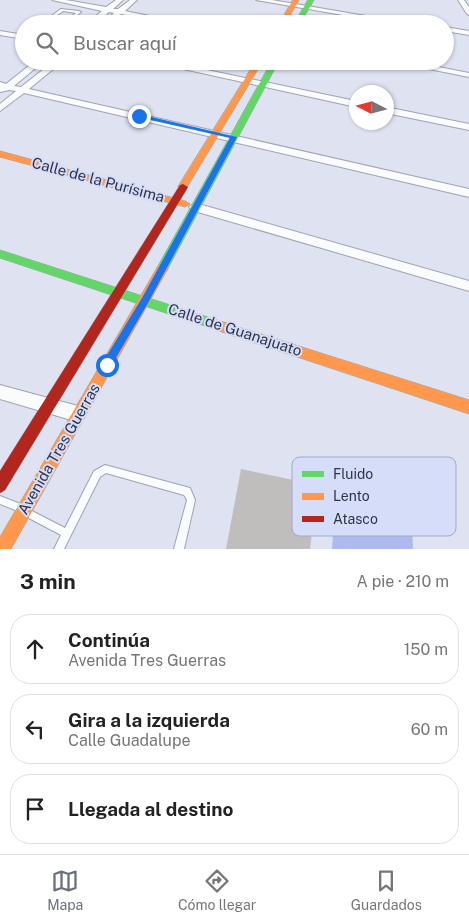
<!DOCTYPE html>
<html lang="es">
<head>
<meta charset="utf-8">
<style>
	:root { --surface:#fff; --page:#f6f6f6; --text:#222; --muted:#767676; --line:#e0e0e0; --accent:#6c7182 }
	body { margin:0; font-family:"Public Sans",sans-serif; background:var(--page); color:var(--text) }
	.compass { position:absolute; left:349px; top:85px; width:45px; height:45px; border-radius:50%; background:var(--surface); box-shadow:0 1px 4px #0004; rotate:276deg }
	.stop { position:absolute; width:15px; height:15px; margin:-11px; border:4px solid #1a73e8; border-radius:50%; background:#fff }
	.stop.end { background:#1a73e8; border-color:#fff; box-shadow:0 1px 5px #0008 }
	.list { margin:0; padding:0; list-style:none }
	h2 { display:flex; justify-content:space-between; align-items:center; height:65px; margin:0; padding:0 20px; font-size:21px }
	h2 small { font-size:16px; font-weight:400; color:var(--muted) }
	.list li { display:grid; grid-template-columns:32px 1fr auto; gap:15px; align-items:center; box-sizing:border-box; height:70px; margin:0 10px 10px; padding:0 10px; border:1px solid var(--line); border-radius:20px }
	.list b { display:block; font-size:19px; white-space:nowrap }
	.list p { margin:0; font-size:16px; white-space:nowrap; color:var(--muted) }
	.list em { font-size:16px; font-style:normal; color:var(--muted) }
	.icon { flex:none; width:28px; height:28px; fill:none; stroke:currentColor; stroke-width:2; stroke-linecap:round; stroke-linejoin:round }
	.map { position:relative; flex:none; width:469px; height:549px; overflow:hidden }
	.search { position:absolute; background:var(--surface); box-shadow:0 1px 4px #0004; left:15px; right:15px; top:15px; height:55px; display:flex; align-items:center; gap:12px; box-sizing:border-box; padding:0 18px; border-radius:28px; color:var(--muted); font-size:19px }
	.sheet { height:305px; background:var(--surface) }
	nav { display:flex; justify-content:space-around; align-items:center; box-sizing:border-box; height:70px; border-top:1px solid var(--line); background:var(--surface); font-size:14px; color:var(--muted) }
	nav a { display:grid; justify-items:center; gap:2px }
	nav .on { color:var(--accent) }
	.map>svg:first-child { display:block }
	.water { fill:#adb9ef }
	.building { fill:#bfbebc }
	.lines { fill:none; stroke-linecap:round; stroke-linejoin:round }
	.lane-casing { stroke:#9fa2b1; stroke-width:2 }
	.street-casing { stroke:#9fa2b1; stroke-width:2 }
	.fast-casing { stroke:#9fa2b1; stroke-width:1 }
	.slow-casing { stroke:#9fa2b1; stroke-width:1 }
	.jam-casing { stroke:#9fa2b1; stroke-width:1 }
	.lane { fill:#fafbfd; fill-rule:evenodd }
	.street { fill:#fafbfd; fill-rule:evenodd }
	.fast { fill:#63d668; fill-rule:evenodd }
	.slow { fill:#ff974d; fill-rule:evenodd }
	.jam { fill:#b3261e; fill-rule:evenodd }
	.route { fill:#1a73e8 }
	.labels { text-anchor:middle; stroke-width:4; stroke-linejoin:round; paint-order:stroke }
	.street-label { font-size:15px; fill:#2f3446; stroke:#d6ddf9 }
	.key { fill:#d6ddf9; stroke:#a4aac3; stroke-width:1 }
	.key-label { font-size:14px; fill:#2f3446 }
</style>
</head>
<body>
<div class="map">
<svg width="469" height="549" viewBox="0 0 469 549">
	<rect width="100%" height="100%" fill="#dee2f1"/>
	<path class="water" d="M 335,509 L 412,526 L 413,549 L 332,549 Z"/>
	<path class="building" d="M 241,469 L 317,485 L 310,549 L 226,549 Z"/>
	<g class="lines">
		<g class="lane-casing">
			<g id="lane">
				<path d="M 61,9 L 79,11 L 81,12 L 67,24 L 62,24 L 76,13 L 63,11 L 45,24 L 40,24 Z"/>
				<path d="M 105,465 L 190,488 L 195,500 L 184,549 L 174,549 L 187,500 L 184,495 L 106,473 L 100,477 L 64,549 L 54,549 L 61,535 L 25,516 L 24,513 L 25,510 L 28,509 L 65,528 L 94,471 Z"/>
				<path d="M 0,496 L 23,505 L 24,508 L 23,511 L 20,512 L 0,504 Z"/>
			</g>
		</g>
		<g class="street-casing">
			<g id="street">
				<path d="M 52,0 L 66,0 L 106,7 L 116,0 L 123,0 L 113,9 L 118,9 L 130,0 L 137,0 L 125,11 L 189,24 L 173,24 L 121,14 L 110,24 L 102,24 L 114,13 L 109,12 L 94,24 L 86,24 L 102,11 Z"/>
				<path d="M 256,0 L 272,0 L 413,24 L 395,24 Z"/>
				<path d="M 458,0 L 464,0 L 469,7 L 469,15 L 467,14 Z"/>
				<path d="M 445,27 L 469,31 L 469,35 L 445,31 Z"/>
				<path d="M 0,31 L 24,35 L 24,39 L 0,35 Z"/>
				<path d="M 35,61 L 44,61 L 14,86 L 21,87 L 54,61 L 63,61 L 29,89 L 469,189 L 469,197 L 24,93 L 0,111 L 0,104 L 16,91 L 9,90 L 0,92 L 0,82 L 6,84 Z"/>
				<path d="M 147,61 L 164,61 L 356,101 L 356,107 Z"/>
				<path d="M 389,61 L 408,61 L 469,73 L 469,77 Z"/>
				<path d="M 386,107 L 469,124 L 469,130 L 386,113 Z"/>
				<path d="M 195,203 L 469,281 L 469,291 L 191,210 L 189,207 Z"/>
				<path d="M 0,385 L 78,406 L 83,409 L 86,414 L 83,419 L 78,422 L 0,399 Z"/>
			</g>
		</g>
		<g class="fast-casing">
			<g id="fast">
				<path d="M 308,0 L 314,0 L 300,24 L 294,24 Z"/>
				<path d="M 272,61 L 279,61 L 166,272 L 158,272 L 156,269 L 158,266 Z"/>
				<path d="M 0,250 L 223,322 L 227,323 L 229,327 L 227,331 L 223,332 L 0,258 Z"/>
			</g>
		</g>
		<g class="slow-casing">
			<g id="slow">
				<path d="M 293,0 L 299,0 L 285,24 L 279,24 Z"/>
				<path d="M 256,61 L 263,61 L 186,189 L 180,189 L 178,187 Z"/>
				<path d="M 0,151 L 185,201 L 190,204 L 185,207 L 0,157 Z"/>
				<path d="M 162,265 L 166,266 L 168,269 L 166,272 L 11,549 L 0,549 L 0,537 L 158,266 Z"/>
				<path d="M 223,322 L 469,400 L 469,414 L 219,331 L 217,327 L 219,323 Z"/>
			</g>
		</g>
		<g class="jam-casing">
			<path id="jam" d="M 183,184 L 188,187 L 5,490 L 0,493 L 0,471 L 180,185 Z"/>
		</g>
		<use href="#lane" class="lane"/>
		<use href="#street" class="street"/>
		<use href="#fast" class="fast"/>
		<use href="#slow" class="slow"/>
		<use href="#jam" class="jam"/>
	</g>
	<path class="route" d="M 139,114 L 237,137 L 148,303 L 110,368 L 107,370 L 103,368 L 103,362 L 142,298 L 230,138 L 137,117 Z"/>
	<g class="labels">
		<g class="street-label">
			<text transform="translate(98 180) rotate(15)" y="5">Calle de la Purísima</text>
			<text transform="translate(235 330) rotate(18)" y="5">Calle de Guanajuato</text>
			<text transform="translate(59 449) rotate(-60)" y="5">Avenida Tres Guerras</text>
		</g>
	</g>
	<rect x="292" y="457" width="164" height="79" rx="8" class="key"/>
	<rect x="302" y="471" width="22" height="6" fill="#63d668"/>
	<rect x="302" y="493" width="22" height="7" fill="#ff974d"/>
	<rect x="302" y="516" width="22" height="6" fill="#b3261e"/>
	<g class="key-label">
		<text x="333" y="479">Fluido</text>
		<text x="333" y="501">Lento</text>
		<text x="333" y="524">Atasco</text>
	</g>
</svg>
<svg class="compass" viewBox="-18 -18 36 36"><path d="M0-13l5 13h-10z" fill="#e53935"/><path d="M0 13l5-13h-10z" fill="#767676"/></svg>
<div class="stop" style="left:107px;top:365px"></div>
<div class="stop end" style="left:139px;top:116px"></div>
<div class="search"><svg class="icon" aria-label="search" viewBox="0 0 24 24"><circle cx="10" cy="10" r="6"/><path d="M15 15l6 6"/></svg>Buscar aquí</div>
</div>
<section class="sheet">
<h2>3 min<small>A pie · 210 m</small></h2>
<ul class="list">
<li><svg class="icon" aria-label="ahead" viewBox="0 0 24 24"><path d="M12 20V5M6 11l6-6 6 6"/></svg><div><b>Continúa</b><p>Avenida Tres Guerras</p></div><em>150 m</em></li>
<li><svg class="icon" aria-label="left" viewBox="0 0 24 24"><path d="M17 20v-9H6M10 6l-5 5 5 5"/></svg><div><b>Gira a la izquierda</b><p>Calle Guadalupe</p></div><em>60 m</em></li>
<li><svg class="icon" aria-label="arrive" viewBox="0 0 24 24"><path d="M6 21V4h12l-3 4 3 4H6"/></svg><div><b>Llegada al destino</b></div></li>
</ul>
</section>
<nav>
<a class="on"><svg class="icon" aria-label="map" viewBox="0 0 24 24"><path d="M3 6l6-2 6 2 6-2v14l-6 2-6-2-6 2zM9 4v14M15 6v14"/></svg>Mapa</a>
<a><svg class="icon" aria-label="directions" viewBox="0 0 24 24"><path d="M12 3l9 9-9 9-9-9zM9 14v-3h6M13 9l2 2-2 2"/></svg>Cómo llegar</a>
<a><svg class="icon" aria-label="saved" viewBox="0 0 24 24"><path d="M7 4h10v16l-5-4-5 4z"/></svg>Guardados</a>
</nav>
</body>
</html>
